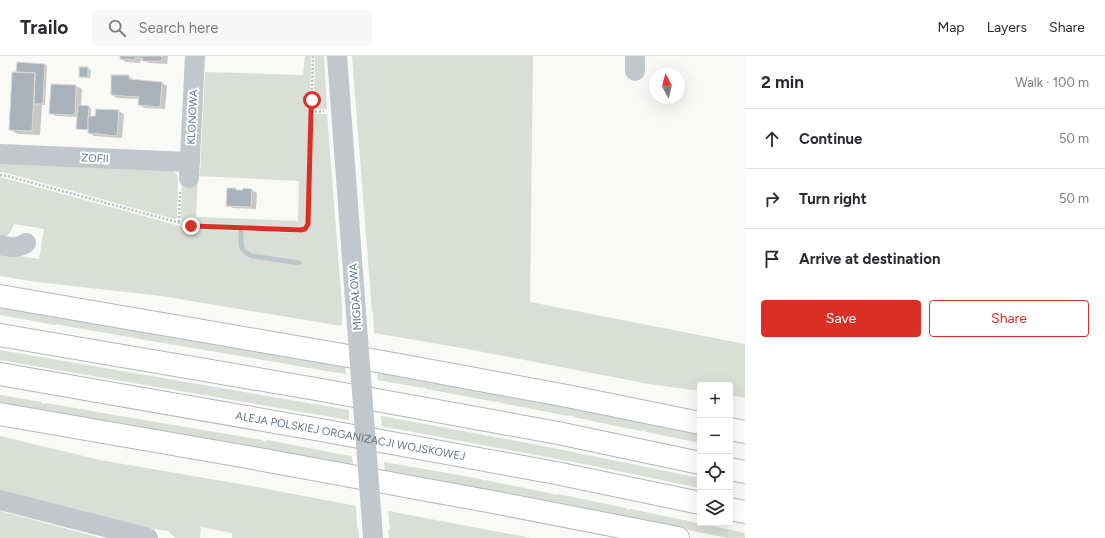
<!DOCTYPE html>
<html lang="en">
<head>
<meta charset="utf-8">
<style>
	:root { --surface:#fff; --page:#f7f7f7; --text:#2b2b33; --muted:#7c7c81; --line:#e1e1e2; --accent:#d93025 }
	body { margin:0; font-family:Figtree,sans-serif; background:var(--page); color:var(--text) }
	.controls { position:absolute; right:12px; bottom:12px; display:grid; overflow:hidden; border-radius:4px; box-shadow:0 4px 16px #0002 }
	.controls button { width:36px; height:36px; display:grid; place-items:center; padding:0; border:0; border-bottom:1px solid var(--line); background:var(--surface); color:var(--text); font:20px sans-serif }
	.compass { position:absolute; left:649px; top:12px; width:36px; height:36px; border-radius:50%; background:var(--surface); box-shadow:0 4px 16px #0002; rotate:353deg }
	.stop { position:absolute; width:12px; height:12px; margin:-9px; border:3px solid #d93025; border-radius:50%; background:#fff }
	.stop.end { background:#d93025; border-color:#fff; box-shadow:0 1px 4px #0008 }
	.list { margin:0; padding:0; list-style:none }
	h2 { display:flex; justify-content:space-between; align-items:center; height:52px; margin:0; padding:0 16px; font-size:17px }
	h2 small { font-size:13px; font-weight:400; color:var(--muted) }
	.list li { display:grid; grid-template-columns:26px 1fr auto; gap:12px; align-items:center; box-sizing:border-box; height:60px; padding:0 16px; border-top:1px solid var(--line) }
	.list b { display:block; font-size:15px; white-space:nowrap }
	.list em { font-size:13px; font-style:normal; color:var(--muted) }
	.actions { display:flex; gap:8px; padding:12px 16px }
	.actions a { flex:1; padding:9px 0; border:1px solid var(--accent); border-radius:4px; text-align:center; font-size:14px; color:var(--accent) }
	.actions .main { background:var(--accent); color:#fff }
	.icon { flex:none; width:22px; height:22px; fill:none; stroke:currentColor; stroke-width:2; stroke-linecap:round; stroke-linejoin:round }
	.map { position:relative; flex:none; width:745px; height:482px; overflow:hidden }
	header { display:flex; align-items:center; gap:24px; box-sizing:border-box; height:56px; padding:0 20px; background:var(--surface); border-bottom:1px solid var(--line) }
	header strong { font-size:19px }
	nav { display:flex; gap:22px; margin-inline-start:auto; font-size:14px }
	.search { width:280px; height:36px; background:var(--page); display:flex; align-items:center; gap:10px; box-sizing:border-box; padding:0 14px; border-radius:4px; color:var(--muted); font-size:15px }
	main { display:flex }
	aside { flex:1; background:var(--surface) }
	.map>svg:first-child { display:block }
	.green { fill:#d9ded6; fill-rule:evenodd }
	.shadow { fill:#0003 }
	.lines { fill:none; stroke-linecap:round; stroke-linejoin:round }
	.stream { stroke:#bbc6cb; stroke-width:5 }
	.building { fill:#a9b2b9; stroke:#dbdbd9 }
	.highway-casing { stroke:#b3b8bc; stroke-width:24 }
	.path { stroke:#babec1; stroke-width:2.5; stroke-dasharray:2 2; stroke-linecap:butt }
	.minor { stroke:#c2c7cb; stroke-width:20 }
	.highway { stroke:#fff; stroke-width:22 }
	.minor-bridge { stroke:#c2c7cb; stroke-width:20 }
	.route { stroke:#d93025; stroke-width:5 }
	.labels { text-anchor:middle; stroke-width:4; stroke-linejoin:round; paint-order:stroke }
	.street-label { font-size:11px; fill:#637483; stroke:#fff }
</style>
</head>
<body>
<header>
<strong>Trailo</strong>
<div class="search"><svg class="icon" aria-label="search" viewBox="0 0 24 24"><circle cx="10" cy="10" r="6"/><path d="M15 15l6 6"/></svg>Search here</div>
<nav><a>Map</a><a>Layers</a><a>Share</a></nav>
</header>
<main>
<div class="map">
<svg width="745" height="482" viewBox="0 0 745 482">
	<rect width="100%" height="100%" fill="#f9f9f7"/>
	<g class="green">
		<path d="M 305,0 L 311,0 L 310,46 L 309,52 L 306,167 L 305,169 L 301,172 L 196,168 L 182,165 L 181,162 L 182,123 L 195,118 L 200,118 L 205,16 L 303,19 ZM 198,120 L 299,125 L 298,165 L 196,161 Z"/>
		<path d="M 315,0 L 324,0 L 327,53 L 314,53 Z"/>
		<path d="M 352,0 L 533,0 L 530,246 L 745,288 L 745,342 L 730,339 L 730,329 L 700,329 L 700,335 L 649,328 L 473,294 L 374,277 L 373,256 L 372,256 Z"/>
		<path d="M 314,58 L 327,58 L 342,250 L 342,270 L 162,240 L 37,226 L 0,220 L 0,197 L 39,203 L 44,173 L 14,168 C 11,176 9,180 0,183 L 0,121 L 191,173 L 300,177 C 306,175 309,173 310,167 Z"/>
		<path d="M 0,104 L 173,115 L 178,120 L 177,162 L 174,163 L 7,117 L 0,116 Z"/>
		<path d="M 0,250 L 345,310 L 346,319 L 342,317 L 338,317 L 280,307 L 278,306 L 275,306 L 134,282 L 132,281 L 129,281 L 60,269 L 57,268 L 55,269 L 0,259 Z"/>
		<path d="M 0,294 L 349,354 L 349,364 L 0,304 Z"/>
		<path d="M 377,315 L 557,349 L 700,378 L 700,387 L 646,376 L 645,374 L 641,375 L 573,361 L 570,359 L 568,360 L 501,347 L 497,345 L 495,346 L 427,333 L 424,331 L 422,332 L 378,324 Z"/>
		<path d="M 0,339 L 41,346 L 43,348 L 46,347 L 115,359 L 117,360 L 121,360 L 262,384 L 265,386 L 267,384 L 335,397 L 338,398 L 340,398 L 352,400 L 353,409 L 0,348 Z"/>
		<path d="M 381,360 L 538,389 L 700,422 L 700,432 L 589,409 L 381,370 L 382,366 Z"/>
		<path d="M 0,380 L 100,404 L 257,431 L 356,450 L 357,471 L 358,472 L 359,482 L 232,482 L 232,477 L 201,471 L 200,482 L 175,482 L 168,475 L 114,467 L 0,437 Z"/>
		<path d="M 384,406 L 408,410 L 409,411 L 413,411 L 481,423 L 484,425 L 485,424 L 553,438 L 554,439 L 558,438 L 626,452 L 627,454 L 631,453 L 698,467 L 700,468 L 703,468 L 745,477 L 745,482 L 727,482 L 630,462 L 385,415 Z"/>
		<path d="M 0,455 L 101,482 L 0,482 Z"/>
		<path d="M 388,455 L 532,482 L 389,482 L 388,474 L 390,473 Z"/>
	</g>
	<g class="shadow">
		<path d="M 121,0 L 168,0 L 167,8 L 149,7 L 144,4 L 141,4 L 140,7 L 126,6 L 121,3 Z"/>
		<path d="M 18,7 L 45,9 L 47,10 L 45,49 L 42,49 L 40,79 L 18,78 L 10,74 L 20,17 L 17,16 Z"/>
		<path d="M 80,12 L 88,12 L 91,14 L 90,22 L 82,22 L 80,20 Z"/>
		<path d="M 129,20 L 134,24 L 162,27 L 167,30 L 165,53 L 145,52 L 139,49 L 140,43 L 117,42 L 112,39 Z"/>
		<path d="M 52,29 L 76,30 L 82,33 L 81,51 L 88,51 L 91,52 L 91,61 L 96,61 L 118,55 L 124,58 L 122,82 L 94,80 L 89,77 L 89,74 L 80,74 L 77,73 L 78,61 L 56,60 L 50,57 Z"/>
		<path d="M 236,133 L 239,135 L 252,134 L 257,137 L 256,153 L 233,152 L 227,149 Z"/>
	</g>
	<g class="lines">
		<path class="stream" d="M 241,176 C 241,189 239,194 252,200 L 299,207"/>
	</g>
	<g class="building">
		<path d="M 120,0 L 162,0 L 162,5 L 142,5 L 143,2 L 135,2 L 135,4 L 120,3 Z"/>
		<path d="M 17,6 L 45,8 L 43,48 L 34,48 L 35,17 L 16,16 Z"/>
		<rect x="79" y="11" width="9" height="10"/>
		<path d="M 12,16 L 35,17 L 32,75 L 9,74 Z"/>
		<path d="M 111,19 L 129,19 L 129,23 L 162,26 L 160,51 L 138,49 L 139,41 L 111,39 Z"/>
		<path d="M 51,28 L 76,29 L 75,59 L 49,58 Z"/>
		<path d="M 78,49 L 89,50 L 88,74 L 76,73 Z"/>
		<path d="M 96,53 L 119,54 L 117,80 L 88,77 L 88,60 L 95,60 Z"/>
		<path d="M 227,132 L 236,132 L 236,134 L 243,134 L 243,132 L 252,133 L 251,151 L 226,150 Z"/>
	</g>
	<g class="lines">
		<g class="highway-casing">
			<g id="highway">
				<path d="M 0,240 L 383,306 L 567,340 L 700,367"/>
				<path d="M 0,279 L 316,333 L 558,377 L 700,407"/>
				<path id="s1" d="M 0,318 L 315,373 L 556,417 L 700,447"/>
				<path d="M 0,358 L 236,399 L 493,446 L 678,482"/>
				<path d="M 730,373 L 745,376"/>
				<path d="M 730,413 L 745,416"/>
				<path d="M 730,453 L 745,456"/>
			</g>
		</g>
		<g class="path">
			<path d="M 311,56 L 324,55"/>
			<path d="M 0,119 L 7,120 L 191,170 L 301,174 L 305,173 L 308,168 L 313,0"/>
			<path d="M 179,166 L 180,136"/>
		</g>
		<g class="minor">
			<path d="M 337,0 L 357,270"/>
			<path d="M 635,15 L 635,0"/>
			<path d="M 0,98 L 190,106"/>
			<path d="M 189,122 L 195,0"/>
			<path d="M 0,189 C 9,191 18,193 26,187"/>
			<path d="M 0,444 L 148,482"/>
			<path d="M 372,467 L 373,482"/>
		</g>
		<use href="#highway" class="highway"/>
		<path class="minor-bridge" d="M 357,270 L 372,467"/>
	</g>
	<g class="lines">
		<path class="route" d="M 191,170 L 301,174 L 305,173 L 308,168 L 311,56 L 312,44"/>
	</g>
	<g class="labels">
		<g class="street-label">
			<text transform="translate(192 61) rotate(-87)" y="4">KLONOWA</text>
			<text transform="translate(95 102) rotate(3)" y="4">ZOFII</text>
			<text transform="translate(355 241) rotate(-94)" y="4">MIGDAŁOWA</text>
			<text dy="4" stroke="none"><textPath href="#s1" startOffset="356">ALEJA POLSKIEJ ORGANIZACJI WOJSKOWEJ</textPath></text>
		</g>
	</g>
</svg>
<div class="controls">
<button>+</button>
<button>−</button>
<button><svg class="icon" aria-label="locate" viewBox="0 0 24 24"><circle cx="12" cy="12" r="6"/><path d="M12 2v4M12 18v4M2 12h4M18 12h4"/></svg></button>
<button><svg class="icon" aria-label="layers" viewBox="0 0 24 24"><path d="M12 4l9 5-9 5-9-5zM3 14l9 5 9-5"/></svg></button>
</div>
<svg class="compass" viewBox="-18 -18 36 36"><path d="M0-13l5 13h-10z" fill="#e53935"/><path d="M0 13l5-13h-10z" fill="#7c7c81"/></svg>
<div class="stop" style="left:312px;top:44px"></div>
<div class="stop end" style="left:191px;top:170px"></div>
</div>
<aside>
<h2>2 min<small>Walk · 100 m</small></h2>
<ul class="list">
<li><svg class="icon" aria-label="ahead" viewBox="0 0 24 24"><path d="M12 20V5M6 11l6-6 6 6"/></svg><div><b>Continue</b></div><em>50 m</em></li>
<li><svg class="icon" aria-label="right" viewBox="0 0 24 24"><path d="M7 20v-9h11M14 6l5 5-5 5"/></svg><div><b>Turn right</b></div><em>50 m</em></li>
<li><svg class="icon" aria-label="arrive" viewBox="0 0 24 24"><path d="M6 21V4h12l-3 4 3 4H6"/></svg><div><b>Arrive at destination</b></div></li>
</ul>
<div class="actions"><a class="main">Save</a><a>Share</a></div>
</aside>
</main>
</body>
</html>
